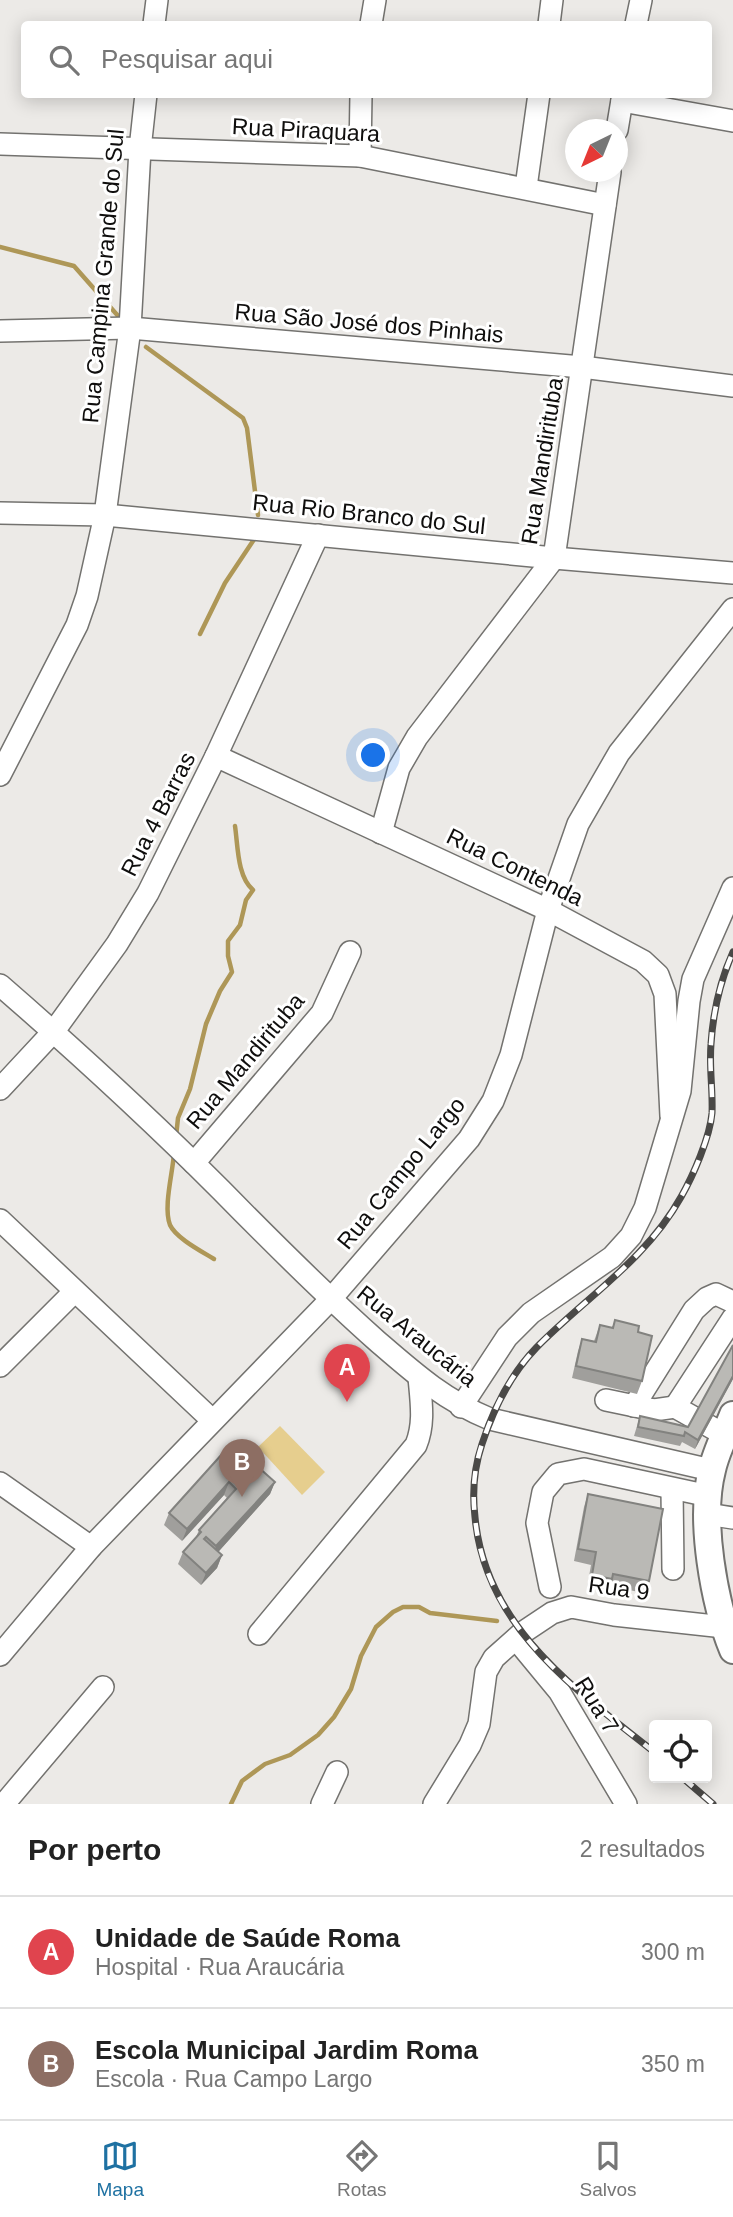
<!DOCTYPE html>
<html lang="pt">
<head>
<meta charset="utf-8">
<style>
	:root { --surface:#fff; --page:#f2f2f2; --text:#222; --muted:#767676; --line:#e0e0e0; --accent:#1e71a2 }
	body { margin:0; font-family:Helvetica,sans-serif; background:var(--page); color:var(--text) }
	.controls { position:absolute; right:21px; bottom:21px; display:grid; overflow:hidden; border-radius:7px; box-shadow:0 4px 18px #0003 }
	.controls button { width:63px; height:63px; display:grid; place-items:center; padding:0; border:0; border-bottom:2px solid var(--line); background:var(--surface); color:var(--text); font:35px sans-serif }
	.compass { position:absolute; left:565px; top:119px; width:63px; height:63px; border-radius:50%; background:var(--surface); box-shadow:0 4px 18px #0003; rotate:223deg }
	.you { position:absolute; left:374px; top:756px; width:24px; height:24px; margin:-18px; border:5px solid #fff; border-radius:50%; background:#1a73e8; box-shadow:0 0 0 10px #1a73e833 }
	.badge { display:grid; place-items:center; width:46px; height:46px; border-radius:50%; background:var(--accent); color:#fff; font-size:23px; font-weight:700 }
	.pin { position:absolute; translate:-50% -58px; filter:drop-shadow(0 2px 4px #0008) }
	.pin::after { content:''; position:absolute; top:37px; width:24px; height:21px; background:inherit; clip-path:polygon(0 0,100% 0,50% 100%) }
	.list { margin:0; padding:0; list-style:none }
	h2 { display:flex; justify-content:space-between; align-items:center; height:91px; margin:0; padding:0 28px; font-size:30px }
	h2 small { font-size:23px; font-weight:400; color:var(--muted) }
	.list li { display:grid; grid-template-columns:46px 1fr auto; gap:21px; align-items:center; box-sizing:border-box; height:112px; padding:0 28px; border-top:2px solid var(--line) }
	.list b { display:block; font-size:26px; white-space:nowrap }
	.list p { margin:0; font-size:23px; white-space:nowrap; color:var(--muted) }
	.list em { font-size:23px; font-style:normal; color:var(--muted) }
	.icon { flex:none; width:38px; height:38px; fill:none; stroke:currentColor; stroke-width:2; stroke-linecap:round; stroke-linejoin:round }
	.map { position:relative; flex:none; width:733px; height:1804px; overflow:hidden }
	.search { position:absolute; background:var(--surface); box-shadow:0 4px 18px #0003; left:21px; right:21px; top:21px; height:77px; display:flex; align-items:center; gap:18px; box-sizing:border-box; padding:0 24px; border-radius:7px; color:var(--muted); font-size:26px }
	.sheet { height:315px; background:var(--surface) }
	nav { display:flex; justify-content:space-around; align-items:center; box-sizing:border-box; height:98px; border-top:2px solid var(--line); background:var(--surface); font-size:19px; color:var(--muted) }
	nav a { display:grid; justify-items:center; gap:4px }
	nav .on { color:var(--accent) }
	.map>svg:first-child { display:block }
	.green { fill:#e6ce8e }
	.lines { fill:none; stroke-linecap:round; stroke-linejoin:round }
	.stream { stroke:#ae9757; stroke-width:4.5 }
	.minor-casing { stroke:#73726f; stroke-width:24 }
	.major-casing { stroke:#73726f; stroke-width:30 }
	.minor { stroke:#fff; stroke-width:21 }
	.major { stroke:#fff; stroke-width:26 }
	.rail-casing { stroke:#4a4947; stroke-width:7 }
	.rail { stroke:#fff; stroke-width:4.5; stroke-dasharray:13; stroke-linecap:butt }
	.wall { fill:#a09f9c }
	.shaded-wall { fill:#82827f }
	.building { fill:#bab9b5; stroke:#82827f; stroke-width:2 }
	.labels { text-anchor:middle; stroke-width:6; stroke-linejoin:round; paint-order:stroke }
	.street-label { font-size:23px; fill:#0f0e0d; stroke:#fff }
</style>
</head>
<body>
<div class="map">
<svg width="733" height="1804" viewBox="0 0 733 1804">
	<rect width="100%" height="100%" fill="#eceae7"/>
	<path class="green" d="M 280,1426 L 325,1472 L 302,1495 L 258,1447 Z"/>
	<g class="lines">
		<g class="stream">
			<path d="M 0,247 L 74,266 L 119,317"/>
			<path d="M 146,347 L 243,418 L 247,428 L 258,515"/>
			<path d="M 200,634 L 225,583 L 257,535"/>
			<path d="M 176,1137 L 178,1118 L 190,1089 L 206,1024 L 220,991 L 232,972 L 228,956 L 228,941 L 240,925 L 246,900 L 253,890 C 237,876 238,846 235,826"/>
			<path d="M 174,1153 C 173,1172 163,1207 170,1225 C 176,1238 201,1251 214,1259"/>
			<path d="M 231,1804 L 242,1781 L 265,1764 L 290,1755 L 318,1735 L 334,1717 L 351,1689 L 361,1656 L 376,1627 L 393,1612 L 403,1607 L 419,1607 L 430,1613 L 497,1621"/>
		</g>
		<g class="minor-casing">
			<g id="minor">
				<path d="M 154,24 L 157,0"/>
				<path d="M 371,24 L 375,0"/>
				<path d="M 549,24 L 552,0"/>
				<path d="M 636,24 L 641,0"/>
				<path d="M 622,101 L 733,121"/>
				<path d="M 617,130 L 623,94"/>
				<path d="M 0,144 L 360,156 L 605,205"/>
				<path d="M 360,156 L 361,94"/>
				<path d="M 526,187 L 539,94"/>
				<path d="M 0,331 L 130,328 L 582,367 L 733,386"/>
				<path d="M 0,513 L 105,515 L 554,558 L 733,573"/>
				<path d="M 216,756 L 548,910 L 643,961 L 658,975 L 665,994 L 671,1116"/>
				<path d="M 0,775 L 77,625 L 87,596 L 105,515 L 130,328 L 140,149 L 146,94"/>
				<path d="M 381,833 L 399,768 L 417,737 L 554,558 L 610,172"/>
				<path d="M 0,985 C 76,1051 150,1119 221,1190 C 272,1242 323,1293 377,1341 C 414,1373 444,1400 490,1419 L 711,1470"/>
				<path d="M 0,1089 L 54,1031 L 117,944 L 148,893 L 216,756 L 318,535"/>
				<path d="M 194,1163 L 322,1013 L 350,952"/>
				<path d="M 0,1220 L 212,1420"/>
				<path d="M 0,1366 L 74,1292"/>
				<path d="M 606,1400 L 654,1410 L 675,1407 L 725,1435"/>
				<path d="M 634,1406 L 694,1310 L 707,1298 L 716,1294 L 733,1302"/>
				<path d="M 461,1407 L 507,1337 L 531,1313 L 612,1257 L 631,1236 L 645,1208 L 680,1091 L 689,1001 L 693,979 L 733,888"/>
				<path d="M 675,1407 L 733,1318"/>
				<path d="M 0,1483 L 91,1547"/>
				<path d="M 672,1489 L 673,1569"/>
				<path d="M 707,1514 L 733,1518"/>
				<path d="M 550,1587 L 537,1523 L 543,1492 L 558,1474 L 584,1469 L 709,1496"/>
				<path d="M 259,1634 L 416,1445 C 425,1423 421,1401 419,1377"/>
				<path d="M 516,1639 L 559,1691 L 626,1804"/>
				<path d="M 0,1655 L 91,1547 L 330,1300 L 469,1139 L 493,1101 L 511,1055 L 548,910 L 578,824 L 619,753 L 733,609"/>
				<path d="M 4,1804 L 103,1687"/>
				<path d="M 322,1804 L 337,1772"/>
				<path d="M 434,1804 L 470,1745 L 479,1724 L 486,1672 L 494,1658 L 522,1633 L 552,1613 L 571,1607 L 614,1615 L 724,1627"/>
			</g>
		</g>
		<g class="major-casing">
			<path id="major" d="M 733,1415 C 726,1433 716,1451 712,1470 C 699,1520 714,1603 733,1650"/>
		</g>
		<use href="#minor" class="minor"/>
		<use href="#major" class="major"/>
		<g class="rail-casing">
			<g id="rail">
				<path d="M 654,1752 C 575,1689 485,1627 475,1517 C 472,1492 474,1468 482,1444 C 493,1410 510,1375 536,1348 C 585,1298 646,1260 681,1197 C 693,1176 710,1137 712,1113 C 713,1090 709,1067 711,1044 C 713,1013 720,981 733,952"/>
				<path d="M 683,1778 L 713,1804"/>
			</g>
		</g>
		<use href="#rail" class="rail"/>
	</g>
	<g class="wall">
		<path d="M 615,1320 L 638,1332 L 642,1381 L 637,1394 L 572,1378 L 578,1351 L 582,1339 L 594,1341 L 600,1325 L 612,1328 Z"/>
		<path d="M 733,1345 L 733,1379 L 695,1449 L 682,1442 L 680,1446 L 634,1436 L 640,1416 L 688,1427 Z"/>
		<path d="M 250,1459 L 245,1472 L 237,1480 L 242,1484 L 275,1482 L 270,1494 L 218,1552 L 222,1555 L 217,1568 L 201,1585 L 178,1564 L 183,1552 L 196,1537 L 199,1530 L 227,1498 L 224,1495 L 182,1541 L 164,1525 L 169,1513 Z"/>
		<path d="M 588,1494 L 649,1581 L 644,1593 L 609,1586 L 608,1591 L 587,1588 L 591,1565 L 574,1561 L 584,1507 Z"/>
	</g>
	<g class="shaded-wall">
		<path d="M 733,1376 L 733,1379 L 695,1449 L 698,1440 Z"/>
		<path d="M 250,1459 L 245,1472 L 232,1486 L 233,1477 Z"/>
		<path d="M 229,1482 L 224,1495 L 182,1541 L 187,1529 Z"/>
		<path d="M 275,1482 L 270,1494 L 212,1559 L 216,1546 Z"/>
		<path d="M 222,1555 L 217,1568 L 201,1585 L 206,1573 Z"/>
	</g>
	<g class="building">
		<path d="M 615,1320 L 639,1326 L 638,1332 L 652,1336 L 642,1381 L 576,1366 L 582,1339 L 596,1342 L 600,1325 L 613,1328 Z"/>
		<path d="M 733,1345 L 733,1376 L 698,1440 L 685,1432 L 684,1436 L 638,1427 L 640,1416 L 688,1427 Z"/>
		<path d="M 232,1443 L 250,1459 L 233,1477 L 242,1484 L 258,1467 L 275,1482 L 216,1546 L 206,1537 L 204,1539 L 222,1555 L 206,1573 L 183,1552 L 201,1532 L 199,1530 L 236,1489 L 229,1482 L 187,1529 L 169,1513 Z"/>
		<path d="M 588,1494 L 663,1509 L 649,1581 L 613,1574 L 612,1579 L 592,1575 L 596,1552 L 578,1549 Z"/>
	</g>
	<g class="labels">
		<g class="street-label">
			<text transform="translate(306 130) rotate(3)" y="8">Rua Piraquara</text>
			<text transform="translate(103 276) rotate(-85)" y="8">Rua Campina Grande do Sul</text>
			<text transform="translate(369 323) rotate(5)" y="8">Rua São José dos Pinhais</text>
			<text transform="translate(542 461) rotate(-81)" y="8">Rua Mandirituba</text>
			<text transform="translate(369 514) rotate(6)" y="8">Rua Rio Branco do Sul</text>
			<text transform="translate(158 814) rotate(-63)" y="8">Rua 4 Barras</text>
			<text transform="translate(515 867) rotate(26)" y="8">Rua Contenda</text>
			<text transform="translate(245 1061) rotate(-50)" y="8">Rua Mandirituba</text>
			<text transform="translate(401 1173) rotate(-51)" y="8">Rua Campo Largo</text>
			<text transform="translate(417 1336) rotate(39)" y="8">Rua Araucária</text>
			<text transform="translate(619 1588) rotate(8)" y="8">Rua 9</text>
			<text transform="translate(597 1705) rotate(58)" y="8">Rua 7</text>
		</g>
	</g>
</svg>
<div class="controls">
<button><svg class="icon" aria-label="locate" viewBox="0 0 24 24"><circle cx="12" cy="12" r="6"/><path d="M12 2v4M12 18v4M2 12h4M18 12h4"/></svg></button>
</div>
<svg class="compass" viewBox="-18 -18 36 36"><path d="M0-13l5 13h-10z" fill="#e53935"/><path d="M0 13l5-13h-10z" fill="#767676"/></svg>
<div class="you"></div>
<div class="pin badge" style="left:347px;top:1402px;background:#e0444e">A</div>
<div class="pin badge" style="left:242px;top:1497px;background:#8d6e63">B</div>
<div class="search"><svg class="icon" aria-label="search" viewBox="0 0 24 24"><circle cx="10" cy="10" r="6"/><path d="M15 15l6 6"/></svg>Pesquisar aqui</div>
</div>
<section class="sheet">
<h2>Por perto<small>2 resultados</small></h2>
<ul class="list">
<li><span class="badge" style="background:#e0444e">A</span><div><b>Unidade de Saúde Roma</b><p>Hospital · Rua Araucária</p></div><em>300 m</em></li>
<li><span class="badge" style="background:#8d6e63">B</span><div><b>Escola Municipal Jardim Roma</b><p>Escola · Rua Campo Largo</p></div><em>350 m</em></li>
</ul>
</section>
<nav>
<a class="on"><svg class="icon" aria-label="map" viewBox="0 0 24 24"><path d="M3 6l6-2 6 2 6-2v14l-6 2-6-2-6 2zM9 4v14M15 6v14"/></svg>Mapa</a>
<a><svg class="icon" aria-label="directions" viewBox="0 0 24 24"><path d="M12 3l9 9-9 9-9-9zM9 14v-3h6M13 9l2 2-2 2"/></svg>Rotas</a>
<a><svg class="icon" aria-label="saved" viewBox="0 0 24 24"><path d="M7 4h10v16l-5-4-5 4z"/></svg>Salvos</a>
</nav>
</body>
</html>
